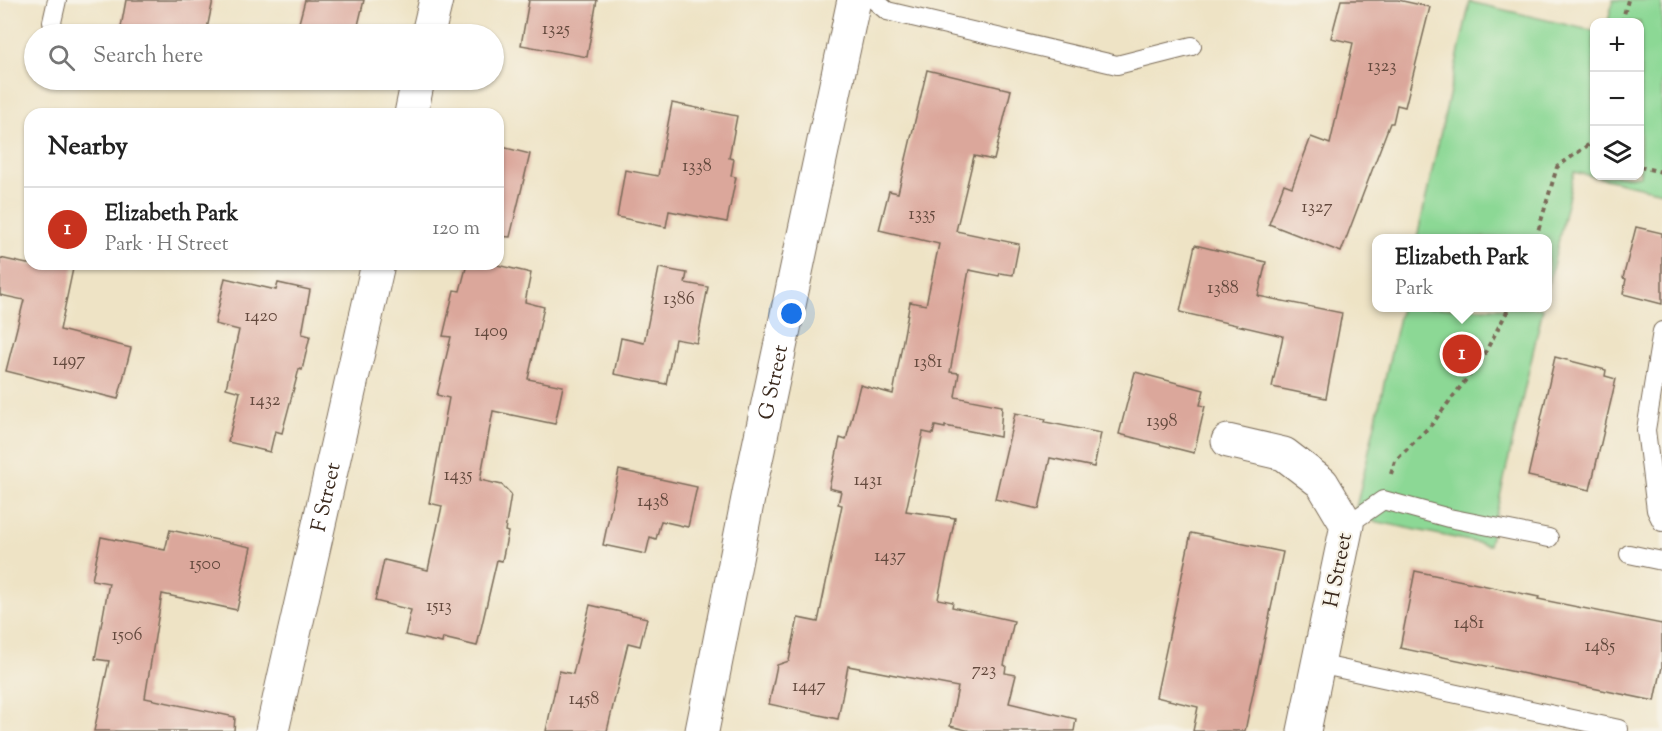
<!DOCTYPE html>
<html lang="en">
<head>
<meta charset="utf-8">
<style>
	:root { --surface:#fff; --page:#f2f2f2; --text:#222; --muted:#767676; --line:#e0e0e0; --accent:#c8321e }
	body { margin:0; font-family:"Sorts Mill Goudy",serif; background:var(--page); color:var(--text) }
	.controls { position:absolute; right:18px; top:18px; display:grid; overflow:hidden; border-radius:12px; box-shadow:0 2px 4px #0004 }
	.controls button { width:54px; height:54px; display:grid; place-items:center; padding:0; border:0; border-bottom:2px solid var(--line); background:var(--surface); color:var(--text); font:30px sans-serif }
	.you { position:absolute; left:792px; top:314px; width:21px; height:21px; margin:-15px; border:4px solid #fff; border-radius:50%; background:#1a73e8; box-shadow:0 0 0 9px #1a73e833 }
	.badge { display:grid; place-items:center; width:39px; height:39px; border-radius:50%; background:var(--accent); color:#fff; font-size:20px; font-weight:700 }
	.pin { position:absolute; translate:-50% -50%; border:3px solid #fff; box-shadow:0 2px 6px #0006 }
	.popup { position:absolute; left:1372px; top:234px; width:180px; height:78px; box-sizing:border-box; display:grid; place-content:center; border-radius:12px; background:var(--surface); filter:drop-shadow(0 2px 4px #0005); font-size:20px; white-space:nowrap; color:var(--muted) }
	.popup b { font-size:22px; color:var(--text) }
	.popup::after { content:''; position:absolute; left:50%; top:100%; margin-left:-12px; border:12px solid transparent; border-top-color:var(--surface) }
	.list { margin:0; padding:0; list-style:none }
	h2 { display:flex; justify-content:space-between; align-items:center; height:78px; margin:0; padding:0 24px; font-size:26px }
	h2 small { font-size:20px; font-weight:400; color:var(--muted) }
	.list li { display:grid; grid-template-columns:39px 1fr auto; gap:18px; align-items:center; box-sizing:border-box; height:84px; padding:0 24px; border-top:2px solid var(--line) }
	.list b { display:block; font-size:22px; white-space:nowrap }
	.list p { margin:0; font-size:20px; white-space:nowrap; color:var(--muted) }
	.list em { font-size:20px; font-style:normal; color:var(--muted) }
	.icon { flex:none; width:33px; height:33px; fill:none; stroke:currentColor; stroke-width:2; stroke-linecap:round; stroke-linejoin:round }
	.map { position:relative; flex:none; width:1662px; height:731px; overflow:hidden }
	.search { position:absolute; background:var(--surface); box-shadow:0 2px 4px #0004; left:24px; top:24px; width:480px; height:66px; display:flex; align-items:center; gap:15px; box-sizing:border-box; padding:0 21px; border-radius:33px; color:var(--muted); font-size:22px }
	.panel { position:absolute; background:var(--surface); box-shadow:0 2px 4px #0004; left:24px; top:108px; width:480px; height:162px; border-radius:18px }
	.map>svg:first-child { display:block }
	.green { fill:#8cd895; stroke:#64815a; stroke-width:1.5 }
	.building { fill:#dba79b }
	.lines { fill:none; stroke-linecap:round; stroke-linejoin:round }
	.service-casing { stroke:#7a6b58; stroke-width:20 }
	.minor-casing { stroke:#7a6b58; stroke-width:35 }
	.path { stroke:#7a6b58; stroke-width:4; stroke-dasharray:4.5 4.5; stroke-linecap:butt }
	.service { stroke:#fff; stroke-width:18 }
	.minor { stroke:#fff; stroke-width:33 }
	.labels { text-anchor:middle; stroke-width:4.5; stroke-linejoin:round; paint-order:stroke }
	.number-label { font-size:18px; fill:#63493d }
	.street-label { font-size:21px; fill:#3b2a1e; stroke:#f7f3e8 }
</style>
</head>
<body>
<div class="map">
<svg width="1662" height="731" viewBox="0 0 1662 731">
	<rect width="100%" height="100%" fill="#f7f3e8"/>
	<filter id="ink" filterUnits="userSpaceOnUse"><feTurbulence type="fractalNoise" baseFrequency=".0167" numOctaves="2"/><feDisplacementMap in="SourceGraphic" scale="12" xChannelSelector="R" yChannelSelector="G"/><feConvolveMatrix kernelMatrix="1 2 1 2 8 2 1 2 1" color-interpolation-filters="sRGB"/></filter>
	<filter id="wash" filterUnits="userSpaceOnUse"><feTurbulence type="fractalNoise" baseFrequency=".008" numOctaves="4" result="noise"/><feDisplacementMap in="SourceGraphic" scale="24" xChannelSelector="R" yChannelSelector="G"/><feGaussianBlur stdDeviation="1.35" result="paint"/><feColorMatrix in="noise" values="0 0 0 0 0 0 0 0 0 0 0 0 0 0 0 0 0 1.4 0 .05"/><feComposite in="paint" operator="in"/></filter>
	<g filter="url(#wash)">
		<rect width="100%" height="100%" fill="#eee3c5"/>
		<g class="green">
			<path d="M 1613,0 L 1662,0 L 1662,192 L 1574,172 L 1548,288 L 1547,238 L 1417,238 L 1470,2 L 1594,31 L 1594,176 L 1640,176 L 1640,22 L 1608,22 Z"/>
			<path d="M 1401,308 L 1543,308 L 1489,545 L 1354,517 Z"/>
		</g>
		<g id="blocks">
			<g class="building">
				<path d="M 126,0 L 213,0 L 206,34 L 157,34 L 121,27 Z"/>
				<path d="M 305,0 L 364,0 L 356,34 L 296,34 Z"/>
				<path d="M 529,0 L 597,0 L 587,57 L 521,45 Z"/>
				<path d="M 1341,0 L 1398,0 L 1430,7 L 1405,107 L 1397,105 L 1393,123 L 1390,123 L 1341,252 L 1269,224 L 1284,184 L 1292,187 L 1311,137 L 1330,144 L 1353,43 L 1331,38 Z"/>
				<path d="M 927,70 L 1011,90 L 994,160 L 974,156 L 956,231 L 1019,244 L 1013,275 L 1000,273 L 999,276 L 969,270 L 950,372 L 959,373 L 955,397 L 1002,406 L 1000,437 L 945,426 L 945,428 L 935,426 L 933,434 L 923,432 L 906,511 L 955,518 L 938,599 L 953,602 L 952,607 L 1014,621 L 1004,665 L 1006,666 L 1005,673 L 1016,675 L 1009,703 L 1076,719 L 1074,731 L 970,731 L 950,726 L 958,687 L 848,666 L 838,719 L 769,704 L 777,665 L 789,661 L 798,618 L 818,622 L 842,505 L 838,504 L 841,491 L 829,488 L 840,438 L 846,440 L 860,385 L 893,394 L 910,302 L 926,305 L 939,244 L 879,230 L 889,191 L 898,193 Z"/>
				<path d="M 672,103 L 737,116 L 729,158 L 734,159 L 731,176 L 736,177 L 727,222 L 669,211 L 666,227 L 617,217 L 625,170 L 658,176 Z"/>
				<path d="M 498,146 L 530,154 L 510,237 L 498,236 Z"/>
				<path d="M 1636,227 L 1662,233 L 1662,304 L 1623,294 L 1626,279 L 1623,278 Z"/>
				<path d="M 1195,245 L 1266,262 L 1258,296 L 1342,313 L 1326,398 L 1272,387 L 1283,336 L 1180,312 Z"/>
				<path d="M 0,258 L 27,264 L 74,264 L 60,330 L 131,348 L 118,399 L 6,371 L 24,300 L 0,295 Z"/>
				<path d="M 467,264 L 493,264 L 531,273 L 525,302 L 544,307 L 528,379 L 563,386 L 555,424 L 493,411 L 480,480 L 502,485 L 511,494 L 505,531 L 508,532 L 502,561 L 497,560 L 477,646 L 443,638 L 442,643 L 405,635 L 411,610 L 375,601 L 384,560 L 428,570 L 442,506 L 429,503 L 449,398 L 437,395 L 451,337 L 443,336 L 454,290 L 460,291 Z"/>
				<path d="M 659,268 L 687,273 L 685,283 L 708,287 L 697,343 L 675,339 L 666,384 L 614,374 L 621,338 L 644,343 Z"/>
				<path d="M 225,278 L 276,290 L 278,283 L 310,290 L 302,334 L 310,336 L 302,370 L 299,369 L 282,433 L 275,431 L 270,452 L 228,442 L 240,392 L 226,388 L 239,330 L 215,324 Z"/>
				<path d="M 1555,357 L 1606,370 L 1605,376 L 1616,379 L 1590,490 L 1528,476 Z"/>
				<path d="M 1135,372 L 1204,390 L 1200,405 L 1205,406 L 1194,453 L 1119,434 Z"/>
				<path d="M 1015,413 L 1046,419 L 1045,422 L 1101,433 L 1094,467 L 1050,458 L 1039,509 L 995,499 Z"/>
				<path d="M 619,470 L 697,487 L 688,527 L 661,521 L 656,539 L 650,537 L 646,554 L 603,545 Z"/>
				<path d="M 170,530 L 251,547 L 237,610 L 162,594 L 145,698 L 235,717 L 234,731 L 94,731 L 109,661 L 95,659 L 109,583 L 92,580 L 101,537 L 165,550 Z"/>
				<path d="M 1191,533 L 1283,552 L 1245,731 L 1193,731 L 1198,707 L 1156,697 Z"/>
				<path d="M 1415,571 L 1539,597 L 1538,599 L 1662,624 L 1662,667 L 1655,701 L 1400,648 Z"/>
				<path d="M 590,605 L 647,618 L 640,646 L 628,643 L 607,731 L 546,731 L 559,671 L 573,674 Z"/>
			</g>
		</g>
	</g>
	<g filter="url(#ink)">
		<use href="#blocks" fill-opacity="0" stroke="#7a6b58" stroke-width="1.5"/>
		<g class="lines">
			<g class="service-casing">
				<g id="service">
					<path d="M 874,0 L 887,11 L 1117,65 L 1192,46"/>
					<path d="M 52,22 L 57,0"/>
					<path d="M 1662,331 L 1646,430 L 1656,510 L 1662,522"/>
					<path d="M 1347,525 L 1383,500 L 1449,518 L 1549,538"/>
					<path d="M 1629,554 L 1662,561"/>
					<path d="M 1318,664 L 1619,729"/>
				</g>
			</g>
			<g class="minor-casing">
				<g id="minor">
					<path d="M 428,34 L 436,0"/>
					<path d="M 411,114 L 418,80"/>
					<path d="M 1228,441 L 1284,454 L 1322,483 L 1347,525 L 1304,731"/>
					<path id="s1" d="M 272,731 L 378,264"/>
					<path id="s2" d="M 702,731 L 750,488 L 854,0"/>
				</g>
			</g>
			<g class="path">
				<path d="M 1622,22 L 1628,0"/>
				<path d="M 1640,167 L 1662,172"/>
				<path d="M 1536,238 L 1557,167 L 1594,141"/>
				<path d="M 1391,474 L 1395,461 L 1432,424 L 1481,360 L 1509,308"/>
			</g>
			<use href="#service" class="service"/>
			<use href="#minor" class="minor"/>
		</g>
	</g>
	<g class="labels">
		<g class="number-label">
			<text x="556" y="34">1325</text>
			<text x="1382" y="71">1323</text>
			<text x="697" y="171">1338</text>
			<text x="1317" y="212">1327</text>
			<text x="922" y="219">1335</text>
			<text x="1223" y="293">1388</text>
			<text x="679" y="304">1386</text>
			<text x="261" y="321">1420</text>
			<text x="491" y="336">1409</text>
			<text x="69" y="365">1497</text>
			<text x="928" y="367">1381</text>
			<text x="265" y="405">1432</text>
			<text x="1162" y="426">1398</text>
			<text x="458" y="480">1435</text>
			<text x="868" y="485">1431</text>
			<text x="653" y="506">1438</text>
			<text x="890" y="561">1437</text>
			<text x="205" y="569">1500</text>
			<text x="439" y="611">1513</text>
			<text x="1469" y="628">1481</text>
			<text x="127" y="640">1506</text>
			<text x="1600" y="651">1485</text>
			<text x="984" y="675">723</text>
			<text x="809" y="691">1447</text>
			<text x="584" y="704">1458</text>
		</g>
		<g class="street-label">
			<text dy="7" stroke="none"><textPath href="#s2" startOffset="356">G Street</textPath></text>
			<text dy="7" stroke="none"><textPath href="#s1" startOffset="240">F Street</textPath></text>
			<text transform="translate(1337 570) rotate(-79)" y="7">H Street</text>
		</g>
	</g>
</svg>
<div class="controls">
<button>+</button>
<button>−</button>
<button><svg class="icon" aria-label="layers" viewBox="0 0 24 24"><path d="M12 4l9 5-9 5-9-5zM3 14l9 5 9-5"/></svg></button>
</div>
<div class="you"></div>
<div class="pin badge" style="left:1462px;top:354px">1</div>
<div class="popup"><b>Elizabeth Park</b>Park</div>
<div class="search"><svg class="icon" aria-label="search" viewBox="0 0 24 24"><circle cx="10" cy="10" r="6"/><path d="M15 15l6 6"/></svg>Search here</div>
<section class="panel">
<h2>Nearby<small></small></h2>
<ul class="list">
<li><span class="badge">1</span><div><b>Elizabeth Park</b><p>Park · H Street</p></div><em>120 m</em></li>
</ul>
</section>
</div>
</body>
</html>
